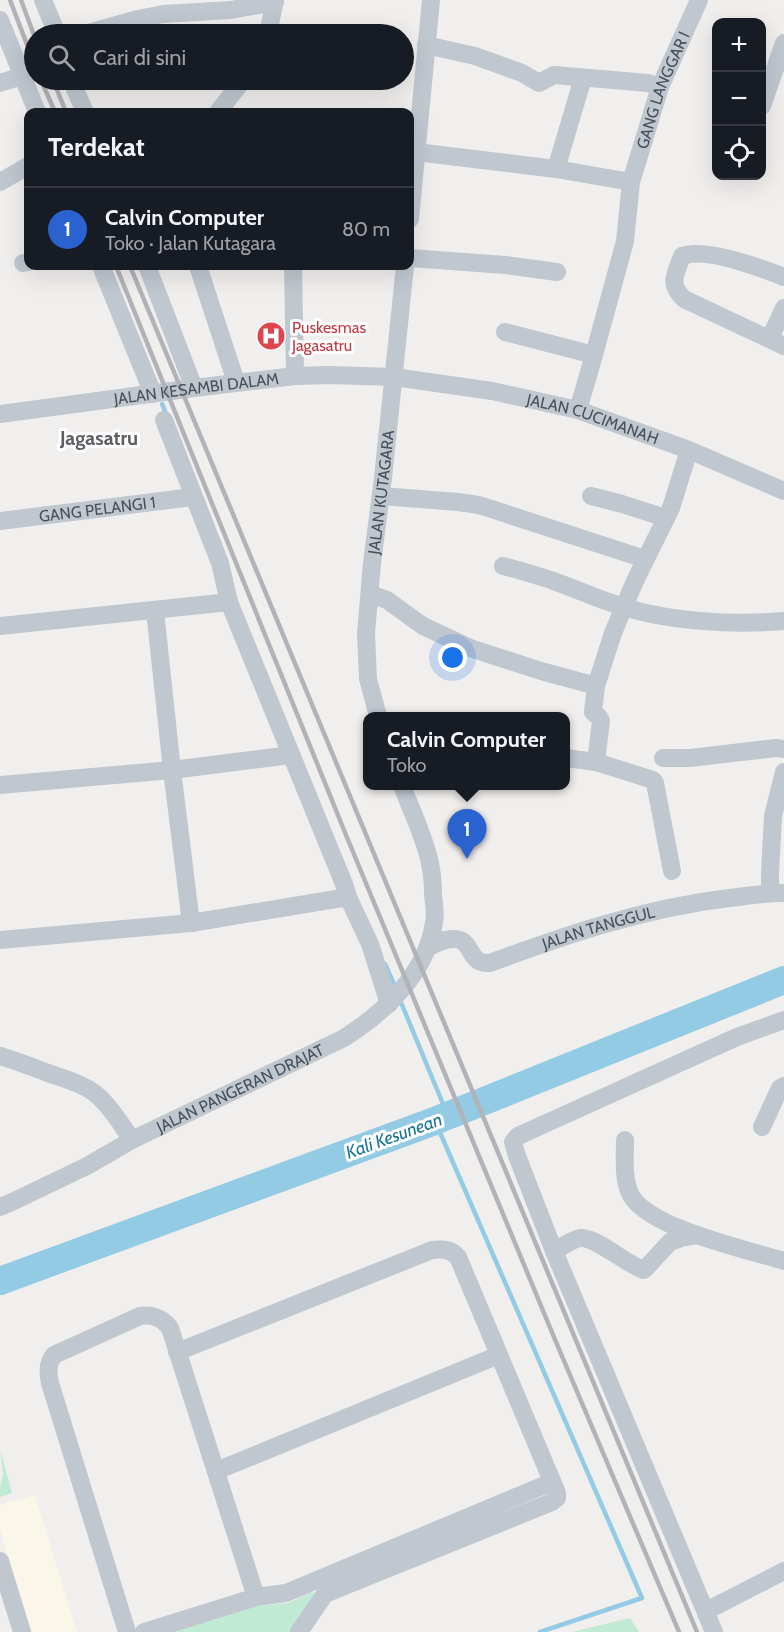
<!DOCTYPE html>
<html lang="id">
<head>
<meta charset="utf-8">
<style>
	:root { --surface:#171b24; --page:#242831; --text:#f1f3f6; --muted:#9ea1a6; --line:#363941; --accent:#2a62cf }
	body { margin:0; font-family:Cabin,sans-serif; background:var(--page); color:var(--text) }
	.controls { position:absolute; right:18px; top:18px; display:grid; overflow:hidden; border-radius:12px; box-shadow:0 6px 24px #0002 }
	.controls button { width:54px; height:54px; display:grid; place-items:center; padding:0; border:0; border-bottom:2px solid var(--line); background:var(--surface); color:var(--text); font:30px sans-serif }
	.you { position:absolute; left:453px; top:658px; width:21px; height:21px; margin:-15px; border:4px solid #fff; border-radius:50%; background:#1a73e8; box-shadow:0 0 0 9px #1a73e833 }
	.badge { display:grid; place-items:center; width:39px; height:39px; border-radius:50%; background:var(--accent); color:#fff; font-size:20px; font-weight:700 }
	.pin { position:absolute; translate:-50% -50px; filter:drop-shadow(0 2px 3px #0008) }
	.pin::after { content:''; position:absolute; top:32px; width:21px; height:18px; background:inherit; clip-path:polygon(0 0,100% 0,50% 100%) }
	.popup { position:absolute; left:363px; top:712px; width:207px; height:78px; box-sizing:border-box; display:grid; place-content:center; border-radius:12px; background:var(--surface); filter:drop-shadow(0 2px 4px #0005); font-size:20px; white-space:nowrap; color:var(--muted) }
	.popup b { font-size:22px; color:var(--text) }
	.popup::after { content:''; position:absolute; left:50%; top:100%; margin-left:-12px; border:12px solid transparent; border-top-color:var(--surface) }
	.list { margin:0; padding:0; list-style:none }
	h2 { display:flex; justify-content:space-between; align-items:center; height:78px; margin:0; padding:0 24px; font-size:26px }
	h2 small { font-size:20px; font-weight:400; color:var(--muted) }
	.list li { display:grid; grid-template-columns:39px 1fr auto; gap:18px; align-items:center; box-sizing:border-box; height:84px; padding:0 24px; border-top:2px solid var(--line) }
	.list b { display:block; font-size:22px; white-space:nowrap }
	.list p { margin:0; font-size:20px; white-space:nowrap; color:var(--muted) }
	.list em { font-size:20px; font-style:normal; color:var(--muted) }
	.icon { flex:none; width:33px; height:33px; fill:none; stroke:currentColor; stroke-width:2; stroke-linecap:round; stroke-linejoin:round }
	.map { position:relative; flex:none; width:784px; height:1632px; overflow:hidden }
	.search { position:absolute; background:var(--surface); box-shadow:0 6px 24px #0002; left:24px; top:24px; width:390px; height:66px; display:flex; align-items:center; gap:15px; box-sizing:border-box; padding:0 21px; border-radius:33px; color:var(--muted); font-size:22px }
	.panel { position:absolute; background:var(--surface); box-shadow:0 6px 24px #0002; left:24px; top:108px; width:390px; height:162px; border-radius:12px }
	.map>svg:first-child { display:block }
	.commercial { fill:#faf7e9 }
	.green { fill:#c1ead5 }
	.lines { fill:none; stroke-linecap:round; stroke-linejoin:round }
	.stream { stroke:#92cbe3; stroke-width:4.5 }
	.river { stroke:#92cbe3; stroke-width:28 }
	.minor { stroke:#c0c7cf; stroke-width:18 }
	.rail { stroke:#b1b3b8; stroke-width:4.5 }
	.labels { text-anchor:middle; stroke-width:6; stroke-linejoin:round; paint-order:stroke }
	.street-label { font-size:16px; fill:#48505a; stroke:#fff }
	.health-label { font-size:16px; fill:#be3a42; stroke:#fff; text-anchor:start }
	.water-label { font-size:18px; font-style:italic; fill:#1a749b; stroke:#fff }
	.quarter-label { font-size:20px; font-weight:bold; fill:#5c5e63; stroke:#fff }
</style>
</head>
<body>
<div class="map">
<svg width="784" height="1632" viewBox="0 0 784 1632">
	<rect width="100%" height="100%" fill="#f1efee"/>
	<path class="commercial" d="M 35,1495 L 77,1632 L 31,1632 L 0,1529 L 0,1505 Z"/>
	<g class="green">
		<path d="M 0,1449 L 12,1493 L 0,1497 L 0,1487 L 3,1474 Z"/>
		<path d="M 312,1592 L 316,1595 L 291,1632 L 165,1632 L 256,1606 L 288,1603 Z"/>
		<path d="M 630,1618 L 639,1632 L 572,1632 Z"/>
	</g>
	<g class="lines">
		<g class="stream">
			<path d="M 162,404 L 167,416"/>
			<path d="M 385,964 L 396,989"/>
			<path d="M 400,1000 L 448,1116"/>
			<path d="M 435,1121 L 642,1598 L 540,1632"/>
		</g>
		<path class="river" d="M 0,1281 L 432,1122 L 784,980"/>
		<g class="minor">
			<path d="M 43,0 L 57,34"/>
			<path d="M 0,20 L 37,112"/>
			<path d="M 85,34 L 138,19 L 163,14 L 231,10 L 275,2"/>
			<path d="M 268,34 L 275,0"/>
			<path d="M 426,45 L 475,56 L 522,73 L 539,83 L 554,75 L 648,83 L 660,87"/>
			<path d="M 71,80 L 85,112"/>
			<path d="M 0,83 L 23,76"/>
			<path d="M 762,106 L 784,43"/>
			<path d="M 218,112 L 243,80"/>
			<path d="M 416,152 L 556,169 L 631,182"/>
			<path d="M 556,169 L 583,78"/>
			<path d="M 0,182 L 28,166"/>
			<path d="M 410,219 L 431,0"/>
			<path d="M 410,258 L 505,265 L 557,272"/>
			<path d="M 23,263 L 28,262"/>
			<path d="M 101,266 L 153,394"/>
			<path d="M 147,266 L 194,388"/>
			<path d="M 198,266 L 236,382"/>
			<path d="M 293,266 L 295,376"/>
			<path d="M 784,277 C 761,268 705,247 682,256 C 675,276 668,283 684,299 L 784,346"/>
			<path d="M 505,332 L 594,355"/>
			<path d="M 770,338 L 784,308"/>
			<path id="s1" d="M 578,410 L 594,355 L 625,241 L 631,182 L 660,87 L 699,0"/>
			<path id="s2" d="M 0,414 L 194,388 L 295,376 L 329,375 L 394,377 L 492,391 L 578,410 L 689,450 L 784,491"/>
			<path d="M 164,420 L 220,563 L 229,602 L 344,884 L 348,897 L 370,944 L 389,1004"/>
			<path d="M 381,496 L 458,502 L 479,505 L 645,559"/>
			<path d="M 591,496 L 622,504 L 666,518"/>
			<path id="s3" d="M 0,521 L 193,497"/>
			<path d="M 503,566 C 519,570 535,575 551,580 C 576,589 600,600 624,607 C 671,622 735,625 784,621"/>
			<path d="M 370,594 L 387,600 L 423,626 L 470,648 L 541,671 L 596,686"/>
			<path d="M 155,611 L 172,770 L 191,923"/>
			<path d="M 0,626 L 229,602"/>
			<path id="s4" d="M 378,716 L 368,679 L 366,633 L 372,563 L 383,478 L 405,266"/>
			<path d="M 566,758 L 596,762 L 653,780 L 655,783 L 672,871"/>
			<path d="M 663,758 L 690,758 L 776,748 L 784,749"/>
			<path d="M 596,762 L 601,721 L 599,717 L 593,712 L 596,686 L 613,633 L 635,581 L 671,508 L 689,450"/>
			<path d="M 0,785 L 172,770 L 291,755"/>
			<path d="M 770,893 L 770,873 L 773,816 L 784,772"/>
			<path d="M 0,940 L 191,923 L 348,897"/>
			<path id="s5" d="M 427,948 C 433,945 440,941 446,940 C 476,933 464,965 490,963 C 568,934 646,908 729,898 C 747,896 766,893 784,893"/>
			<path d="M 0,1056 C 17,1061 32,1067 48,1073 C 64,1079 85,1084 98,1096 C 112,1108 122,1126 132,1140"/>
			<path d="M 762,1127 L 780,1088 L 784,1086"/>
			<path d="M 625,1140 C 625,1157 623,1175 629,1191 C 641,1227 749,1250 784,1261"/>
			<path id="s6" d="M 0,1207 L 12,1202 L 87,1166 L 132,1140 L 344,1038 C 385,1012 427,973 434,922 C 436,914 434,904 433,895 C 433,883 432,871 429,859 C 423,834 411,809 402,786"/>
			<path d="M 554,1251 C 562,1247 571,1240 580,1238 C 595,1236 627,1265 644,1270 L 670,1242 L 681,1238 L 698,1235"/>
			<path d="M 177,1352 L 432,1250 C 443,1249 451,1249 458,1257 L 557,1493 L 557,1498 L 552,1502 L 325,1594 L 299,1632"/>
			<path d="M 216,1471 L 499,1355"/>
			<path d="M 0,1561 L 22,1632"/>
			<path d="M 706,1611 L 784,1571"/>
			<path d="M 127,1632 L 50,1383 C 48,1372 47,1364 54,1355 L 140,1316 C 153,1314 162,1318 170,1328 L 256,1597"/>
			<path d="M 144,1632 L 256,1597 L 286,1593 L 552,1482"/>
			<path d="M 714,1632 L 554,1251 L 517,1156 L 513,1142 L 518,1136 L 737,1037 L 784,1020"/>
		</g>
		<g class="rail">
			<path d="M 10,0 L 34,63"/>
			<path d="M 21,0 L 34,35"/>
			<path d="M 41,80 L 55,112"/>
			<path d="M 53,80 L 66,112"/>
			<path d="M 116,266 L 346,835 L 556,1342 L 679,1632"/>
			<path d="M 130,266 L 697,1632"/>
		</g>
	</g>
	<defs>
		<g id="hospital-disc" transform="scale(1.5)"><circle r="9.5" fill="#e0444e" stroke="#fff"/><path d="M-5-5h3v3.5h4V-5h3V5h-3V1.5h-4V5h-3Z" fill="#fff"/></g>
	</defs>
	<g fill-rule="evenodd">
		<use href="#hospital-disc" x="271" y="336"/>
	</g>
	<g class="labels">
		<g class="street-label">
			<text dy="6" stroke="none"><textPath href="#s1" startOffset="332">GANG LANGGAR I</textPath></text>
			<text dy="6" stroke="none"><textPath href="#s2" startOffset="198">JALAN KESAMBI DALAM</textPath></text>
			<text dy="6" stroke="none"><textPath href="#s2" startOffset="600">JALAN CUCIMANAH</textPath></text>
			<text dy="6" stroke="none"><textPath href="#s4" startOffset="226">JALAN KUTAGARA</textPath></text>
			<text dy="6" stroke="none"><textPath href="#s3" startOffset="98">GANG PELANGI 1</textPath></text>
			<text dy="6" stroke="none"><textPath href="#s5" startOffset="189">JALAN TANGGUL</textPath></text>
			<text dy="6" stroke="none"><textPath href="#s6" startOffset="268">JALAN PANGERAN DRAJAT</textPath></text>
		</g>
		<g class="health-label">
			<text x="292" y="333">Puskesmas<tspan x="292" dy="18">Jagasatru</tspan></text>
		</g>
		<g class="water-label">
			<text transform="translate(394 1136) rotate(-20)" y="6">Kali Kesunean</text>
		</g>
		<g class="quarter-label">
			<text x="99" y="445">Jagasatru</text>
		</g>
	</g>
</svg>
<div class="controls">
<button>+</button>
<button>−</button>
<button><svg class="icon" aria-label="locate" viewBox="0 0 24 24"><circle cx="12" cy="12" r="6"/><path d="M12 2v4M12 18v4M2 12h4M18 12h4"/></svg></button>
</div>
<div class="you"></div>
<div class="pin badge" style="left:467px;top:859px">1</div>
<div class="popup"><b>Calvin Computer</b>Toko</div>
<div class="search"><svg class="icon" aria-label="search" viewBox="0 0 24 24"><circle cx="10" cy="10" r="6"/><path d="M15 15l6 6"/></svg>Cari di sini</div>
<section class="panel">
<h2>Terdekat<small></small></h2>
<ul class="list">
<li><span class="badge">1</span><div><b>Calvin Computer</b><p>Toko · Jalan Kutagara</p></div><em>80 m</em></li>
</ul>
</section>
</div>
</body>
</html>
